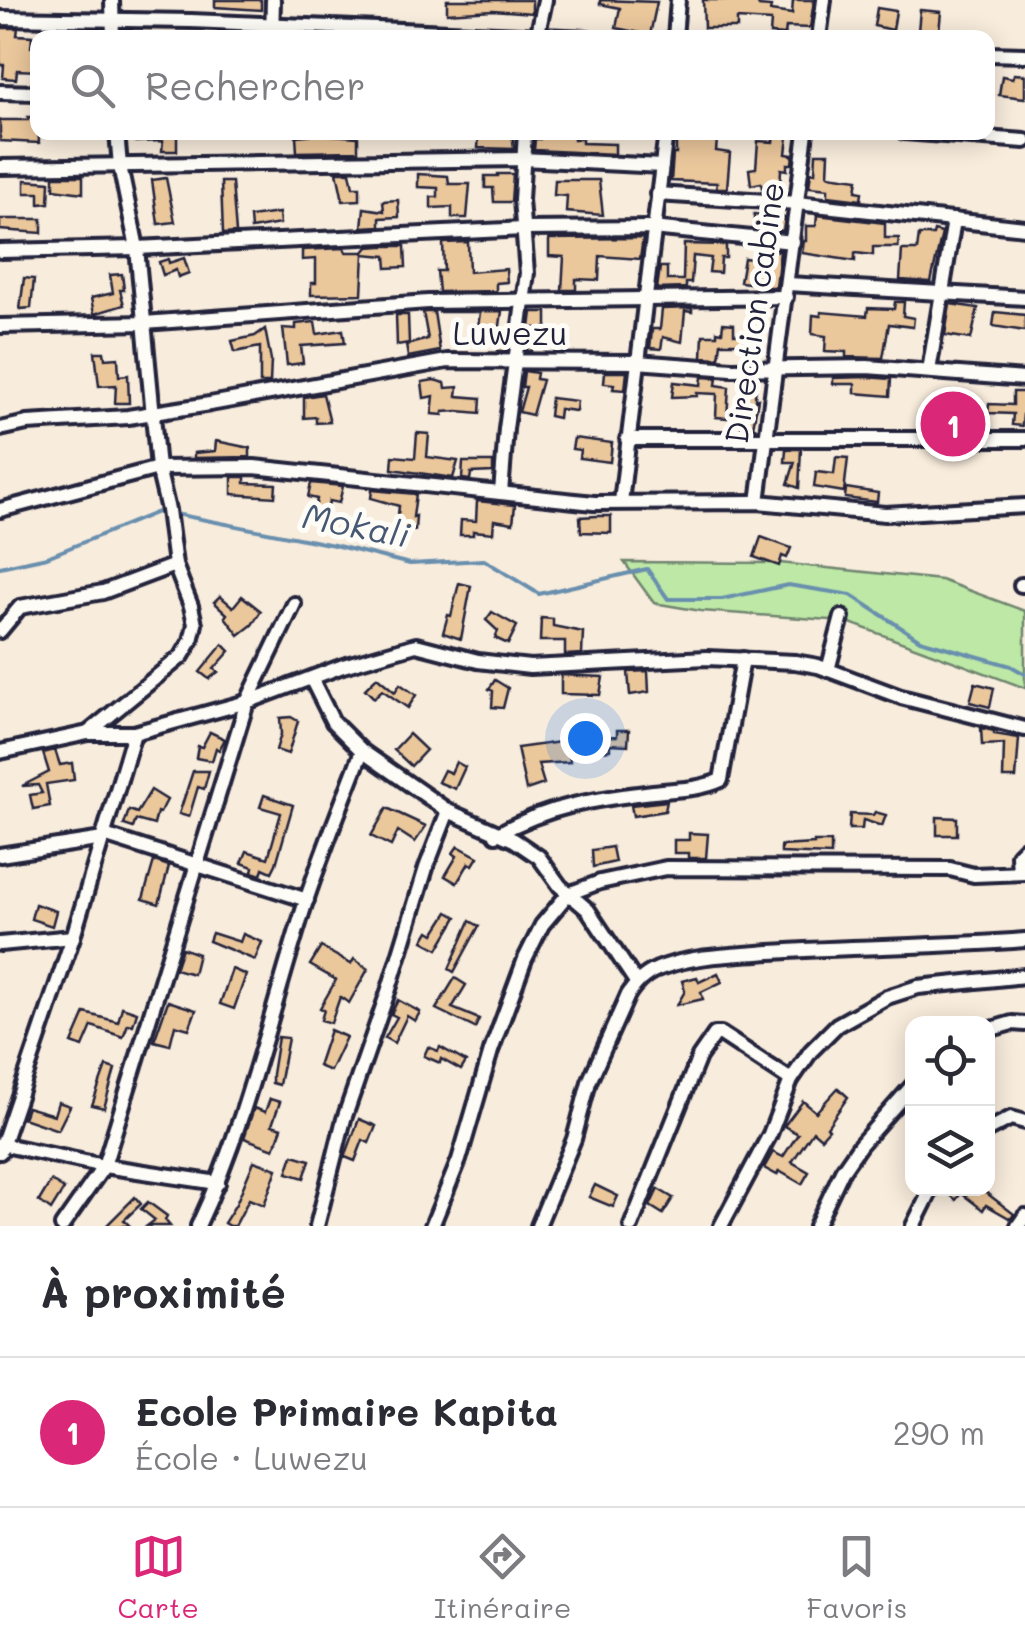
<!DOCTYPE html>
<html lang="fr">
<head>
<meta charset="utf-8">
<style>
	:root { --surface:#fff; --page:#f2f2f3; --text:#2b2b33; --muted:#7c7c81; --line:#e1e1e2; --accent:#db2777 }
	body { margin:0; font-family:Mali,sans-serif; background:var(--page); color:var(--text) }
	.controls { position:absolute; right:30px; bottom:30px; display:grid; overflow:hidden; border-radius:20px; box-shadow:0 5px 25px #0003 }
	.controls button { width:90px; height:90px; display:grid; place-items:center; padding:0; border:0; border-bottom:2px solid var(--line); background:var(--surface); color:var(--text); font:50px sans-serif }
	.you { position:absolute; left:585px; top:738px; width:35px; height:35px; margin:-25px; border:8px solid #fff; border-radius:50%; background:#1a73e8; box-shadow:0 0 0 15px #1a73e833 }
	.badge { display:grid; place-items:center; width:65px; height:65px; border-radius:50%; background:var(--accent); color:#fff; font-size:32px; font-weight:700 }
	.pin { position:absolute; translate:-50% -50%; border:5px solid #fff; box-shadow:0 2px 10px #0006 }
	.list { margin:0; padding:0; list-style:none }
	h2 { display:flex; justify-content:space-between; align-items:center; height:130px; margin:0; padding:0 40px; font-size:42px }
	h2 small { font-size:32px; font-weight:400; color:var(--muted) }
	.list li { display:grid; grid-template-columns:65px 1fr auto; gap:30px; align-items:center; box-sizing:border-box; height:150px; padding:0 40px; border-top:2px solid var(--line) }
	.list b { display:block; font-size:38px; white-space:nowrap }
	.list p { margin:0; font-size:32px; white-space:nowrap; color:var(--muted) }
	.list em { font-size:32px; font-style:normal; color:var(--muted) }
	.icon { flex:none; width:55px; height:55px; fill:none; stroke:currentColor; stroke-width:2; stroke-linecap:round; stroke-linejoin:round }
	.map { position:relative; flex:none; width:1025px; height:1226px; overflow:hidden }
	.search { position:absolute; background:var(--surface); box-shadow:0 5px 25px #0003; left:30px; right:30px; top:30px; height:110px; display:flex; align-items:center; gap:25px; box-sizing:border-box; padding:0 35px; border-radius:20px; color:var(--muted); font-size:38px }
	.sheet { height:280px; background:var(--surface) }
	nav { display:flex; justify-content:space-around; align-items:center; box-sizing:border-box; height:140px; border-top:2px solid var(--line); background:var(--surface); font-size:28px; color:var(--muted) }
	nav a { display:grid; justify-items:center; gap:5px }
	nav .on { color:var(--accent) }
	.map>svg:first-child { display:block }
	.green { fill:#bde8a5; stroke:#708570; stroke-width:2.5 }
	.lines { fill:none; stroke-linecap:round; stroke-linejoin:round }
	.stream { stroke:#698fae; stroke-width:4 }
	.building { fill:#ebc79c; stroke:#22223b; stroke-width:2.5 }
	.street-casing { stroke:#22223b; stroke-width:20 }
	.street { stroke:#fdfcf7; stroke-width:12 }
	.labels { text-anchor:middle; stroke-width:10; stroke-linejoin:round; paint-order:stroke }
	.street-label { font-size:32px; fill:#22223b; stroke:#fdfcf7 }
	.water-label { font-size:35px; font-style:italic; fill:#465874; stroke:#fdfcf7 }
</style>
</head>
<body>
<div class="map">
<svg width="1025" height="1226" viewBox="0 0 1025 1226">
	<rect width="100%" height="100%" fill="#f8ecdc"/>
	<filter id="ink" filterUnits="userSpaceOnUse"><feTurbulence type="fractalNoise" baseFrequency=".01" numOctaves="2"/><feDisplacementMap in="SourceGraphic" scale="20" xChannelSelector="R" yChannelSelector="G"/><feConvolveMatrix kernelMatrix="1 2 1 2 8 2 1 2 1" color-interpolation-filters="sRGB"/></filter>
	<g filter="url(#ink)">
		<path class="green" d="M 624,562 L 780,563 L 941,580 L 1025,611 L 1025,688 L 845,621 L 701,611 L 654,603 Z"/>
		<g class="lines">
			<g class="stream">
				<path d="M 175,514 L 334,545 L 410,564 L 484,560 L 539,594 L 647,569 L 668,599 L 722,599 L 788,585 L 851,595 L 920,640 L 1011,666 L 1025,674"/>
				<path d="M 0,567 L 47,557 L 160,511 L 165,512"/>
			</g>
		</g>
		<g class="building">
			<path d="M 215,0 L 261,0 L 261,10 L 215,7 Z"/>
			<path d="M 447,0 L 532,0 L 532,13 L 493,10 L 447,13 Z"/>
			<path d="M 600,0 L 657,2 L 650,35 L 616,28 L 620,8 L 600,4 Z"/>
			<path d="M 703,0 L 756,0 L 759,6 L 771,7 L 770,11 L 792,14 L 793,0 L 814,0 L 810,28 L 786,27 L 785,35 L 770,34 L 771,21 L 737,19 L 737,28 L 704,28 Z"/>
			<path d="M 877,8 L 896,11 L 893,30 L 874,26 Z"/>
			<path d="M 920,10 L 941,12 L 939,32 L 918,31 Z"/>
			<path d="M 0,28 L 18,28 L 17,35 L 32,36 L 31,47 L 38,48 L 38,71 L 17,70 L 16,79 L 3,78 L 4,65 L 0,65 Z"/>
			<path d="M 1014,74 L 1025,75 L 1025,98 L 999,95 L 1002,76 L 1013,78 Z"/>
			<path d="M 28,117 L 38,117 L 39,143 L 0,141 L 0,120 L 28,120 Z"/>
			<path d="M 137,132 L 177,132 L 177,151 L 162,151 L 163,141 L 136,142 Z"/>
			<path d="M 479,132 L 512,132 L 514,149 L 478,148 Z"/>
			<path d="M 540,132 L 574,134 L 574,139 L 582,139 L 582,143 L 615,144 L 615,154 L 534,150 L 535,139 L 540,139 Z"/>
			<path d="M 699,132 L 699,137 L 717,140 L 716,151 L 730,153 L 727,188 L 716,188 L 717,183 L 671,181 L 673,154 L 676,154 L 676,133 Z"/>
			<path d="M 317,134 L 358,137 L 358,151 L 297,152 L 296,136 Z"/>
			<path d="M 774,135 L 788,136 L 786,154 L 793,155 L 792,164 L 787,164 L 787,170 L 781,169 L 780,190 L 762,188 L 761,183 L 751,185 L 749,169 L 756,168 L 758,141 L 773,142 Z"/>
			<path d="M 816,153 L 829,153 L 828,175 L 858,179 L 856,191 L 862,192 L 861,200 L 828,196 L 828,189 L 809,187 L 811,172 L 815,173 Z"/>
			<path d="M 337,172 L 350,172 L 353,187 L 360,187 L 360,200 L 343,201 Z"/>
			<path d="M 418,174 L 448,176 L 449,184 L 470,184 L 467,218 L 452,218 L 452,207 L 431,208 L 431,197 L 438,197 L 438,188 L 418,187 Z"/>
			<path d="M 498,174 L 513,174 L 511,202 L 494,202 L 493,188 L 485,188 L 485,176 L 498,176 Z"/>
			<path d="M 54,176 L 83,176 L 83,193 L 54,189 Z"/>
			<path d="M 166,178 L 175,222 L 158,224 L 152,180 Z"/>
			<path d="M 25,180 L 50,182 L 49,203 L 39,204 L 39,193 L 25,193 Z"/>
			<path d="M 555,180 L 599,180 L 603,215 L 566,212 L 567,196 L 554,195 Z"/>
			<path d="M 221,182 L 232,182 L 236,233 L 223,234 Z"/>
			<path d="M 398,200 L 399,217 L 380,218 L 380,226 L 362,227 L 364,208 L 384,211 L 383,201 Z"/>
			<path d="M 279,213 L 280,224 L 251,229 L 250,217 Z"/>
			<path d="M 754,214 L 785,218 L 783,231 L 754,226 Z"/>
			<path d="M 817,215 L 885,223 L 885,238 L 899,238 L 898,247 L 873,247 L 873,255 L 855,253 L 855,261 L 802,253 L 804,241 L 806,241 L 806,226 L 816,226 Z"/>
			<path d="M 0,219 L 42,219 L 42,233 L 0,230 Z"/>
			<path d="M 934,231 L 942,233 L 931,282 L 900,280 L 902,250 L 917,250 L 919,235 L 933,235 Z"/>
			<path d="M 643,238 L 640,259 L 600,256 L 599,280 L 576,279 L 576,290 L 562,290 L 564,257 L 549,256 L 549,239 Z"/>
			<path d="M 468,242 L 469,272 L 506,269 L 507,282 L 496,283 L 496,291 L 439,292 L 437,271 L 444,271 L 443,243 Z"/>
			<path d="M 684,244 L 726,245 L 726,258 L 721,258 L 720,273 L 709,272 L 711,258 L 693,256 L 691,283 L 686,283 L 686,288 L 657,289 L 660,267 L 667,267 L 667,280 L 683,280 Z"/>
			<path d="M 381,246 L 405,246 L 406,267 L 387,268 L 386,256 L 364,254 L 362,294 L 311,295 L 311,283 L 316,283 L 316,259 L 302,260 L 302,250 L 344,248 L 346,252 L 364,252 L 368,247 Z"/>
			<path d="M 759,249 L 780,251 L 776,287 L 758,287 L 757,284 L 740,282 L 744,258 L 758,260 Z"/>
			<path d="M 184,258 L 189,273 L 178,277 L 176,270 L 163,275 L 159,262 L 168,259 L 169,263 Z"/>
			<path d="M 122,274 L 124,290 L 120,290 L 124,305 L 94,314 L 91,298 L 113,293 L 110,275 Z"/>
			<path d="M 24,278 L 34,279 L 31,308 L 20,309 Z"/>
			<path d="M 895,302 L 904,302 L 903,316 L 914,318 L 913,327 L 889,324 L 883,358 L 846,357 L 846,352 L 825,351 L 826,336 L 812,334 L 813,315 L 821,316 L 821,312 L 867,316 L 868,308 L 894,309 Z"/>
			<path d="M 950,304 L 978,308 L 971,339 L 945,335 Z"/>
			<path d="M 692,308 L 692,312 L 685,311 L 682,342 L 663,337 L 661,349 L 650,348 L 652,329 L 660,329 L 662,309 Z"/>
			<path d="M 502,311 L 499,333 L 509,334 L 506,351 L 498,351 L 497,342 L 476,343 L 480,312 L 438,312 Z"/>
			<path d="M 423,312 L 434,312 L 440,351 L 408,357 L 406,345 L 428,339 Z"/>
			<path d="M 532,312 L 547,312 L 547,328 L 533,328 L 532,351 L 527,351 Z"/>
			<path d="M 995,312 L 1025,315 L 1025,331 L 993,326 Z"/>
			<path d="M 396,315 L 408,315 L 409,343 L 397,345 Z"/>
			<path d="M 315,322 L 317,334 L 343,330 L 345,343 L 301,346 L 303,363 L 287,365 L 283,328 L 296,329 L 296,324 Z"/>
			<path d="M 723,323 L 734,324 L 734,334 L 758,333 L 758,343 L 721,343 L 719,358 L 702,357 L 703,335 L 717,335 L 717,331 L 722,332 Z"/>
			<path d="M 265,329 L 271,360 L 270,383 L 260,383 L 260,347 L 235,352 L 232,341 L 255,336 Z"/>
			<path d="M 95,352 L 104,352 L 105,359 L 118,358 L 119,376 L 128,375 L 129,403 L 115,403 L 116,385 L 99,386 Z"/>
			<path d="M 524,371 L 537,373 L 536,379 L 542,380 L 532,415 L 519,412 L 526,387 L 522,387 Z"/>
			<path d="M 605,372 L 627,372 L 625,390 L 613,389 L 614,384 L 604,383 Z"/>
			<path d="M 702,377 L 717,378 L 716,385 L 729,387 L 727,418 L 716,417 L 717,394 L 697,393 L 697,396 L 672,397 L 674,382 L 701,385 Z"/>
			<path d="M 867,377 L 891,379 L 890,396 L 855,393 L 855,384 L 833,384 L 833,378 Z"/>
			<path d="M 751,379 L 756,379 L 755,400 L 758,399 L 753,427 L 757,429 L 741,429 L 747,397 L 741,396 L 743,382 L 750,383 Z"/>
			<path d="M 434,380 L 445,383 L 446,388 L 458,387 L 457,396 L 481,398 L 480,413 L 458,411 L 443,412 L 443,415 L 432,414 L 434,396 L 424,398 L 422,382 Z"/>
			<path d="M 1013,392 L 1025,392 L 1022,426 L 1012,425 L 1013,414 L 988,413 L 989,404 L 1013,405 Z"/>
			<path d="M 323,394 L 330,422 L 316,423 L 316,417 L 304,418 L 304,397 Z"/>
			<path d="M 551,398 L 577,401 L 576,411 L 559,409 L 558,418 L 549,416 Z"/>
			<path d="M 948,408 L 959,408 L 958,423 L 977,424 L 977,429 L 947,429 Z"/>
			<path d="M 417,433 L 429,434 L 427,457 L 458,461 L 453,478 L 392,469 L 393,456 L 415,458 Z"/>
			<path d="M 574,438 L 612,443 L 610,462 L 579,458 L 580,450 L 572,449 Z"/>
			<path d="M 216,441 L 250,448 L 250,457 L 194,458 L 194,453 L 215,451 Z"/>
			<path d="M 786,449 L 801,449 L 799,488 L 788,484 L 795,462 L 785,462 Z"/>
			<path d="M 836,457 L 848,458 L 844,492 L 814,487 L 816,472 L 834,474 Z"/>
			<path d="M 463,462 L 493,462 L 493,472 L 471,473 L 470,480 L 462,479 Z"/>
			<path d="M 232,477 L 245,477 L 245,483 L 276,484 L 275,497 L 232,494 Z"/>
			<path d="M 311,483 L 343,486 L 339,503 L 329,501 L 325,522 L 313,519 L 317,499 L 308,497 Z"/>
			<path d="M 846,488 L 878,493 L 877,502 L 845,498 Z"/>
			<path d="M 372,490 L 416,494 L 413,517 L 416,516 L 415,530 L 396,532 L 399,506 L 371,498 Z"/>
			<path d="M 477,501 L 515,505 L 513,523 L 494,520 L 493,533 L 473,531 L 473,535 L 460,535 L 461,520 L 476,521 Z"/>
			<path d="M 597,516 L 611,516 L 611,533 L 581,532 L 580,517 Z"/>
			<path d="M 761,537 L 791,548 L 787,558 L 782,556 L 779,566 L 754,557 Z"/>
			<path d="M 459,583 L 471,586 L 461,639 L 443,633 L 448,615 L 451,616 Z"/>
			<path d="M 220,596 L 233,607 L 242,596 L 261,611 L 252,625 L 239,635 L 225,617 L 227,614 L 214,602 Z"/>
			<path d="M 492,612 L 517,626 L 508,644 L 495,638 L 498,631 L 486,620 Z"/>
			<path d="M 541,618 L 553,619 L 553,626 L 583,632 L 582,654 L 565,655 L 565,641 L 540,641 Z"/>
			<path d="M 223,644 L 230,651 L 214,669 L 218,672 L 209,679 L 200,672 Z"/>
			<path d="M 648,671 L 649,692 L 630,695 L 628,672 Z"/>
			<path d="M 561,675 L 603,677 L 600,695 L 561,694 Z"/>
			<path d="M 377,677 L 395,692 L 400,684 L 416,695 L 408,708 L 382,690 L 374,698 L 365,689 Z"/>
			<path d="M 495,680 L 508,688 L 503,708 L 492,707 L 493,691 L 489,689 Z"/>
			<path d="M 975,683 L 994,688 L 990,707 L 970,702 Z"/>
			<path d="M 291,717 L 298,721 L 288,754 L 276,750 L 281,734 L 280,718 Z"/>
			<path d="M 981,728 L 994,731 L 994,734 L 1019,738 L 1016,778 L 1003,778 L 1004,744 L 982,745 Z"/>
			<path d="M 617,730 L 629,730 L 628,745 L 610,744 L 610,750 L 601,751 L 601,744 L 594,743 L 594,737 L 617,736 Z"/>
			<path d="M 210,732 L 225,739 L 219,750 L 216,748 L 212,761 L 196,758 L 198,746 L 202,747 Z"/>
			<path d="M 409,734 L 426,750 L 411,766 L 394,750 Z"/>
			<path d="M 568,741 L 570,762 L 538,764 L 544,784 L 526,790 L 517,748 Z"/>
			<path d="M 55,750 L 60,765 L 72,763 L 74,780 L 46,784 L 50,806 L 33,809 L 30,795 L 42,793 L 38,785 L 22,786 L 49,772 L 43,753 Z"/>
			<path d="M 456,762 L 465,767 L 455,789 L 438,782 L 444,770 L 451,773 Z"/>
			<path d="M 193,771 L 209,771 L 204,789 L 198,787 L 189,817 L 179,814 Z"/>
			<path d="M 151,790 L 167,800 L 160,813 L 157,812 L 154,825 L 136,820 L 133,828 L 124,825 L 129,810 L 137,813 Z"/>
			<path d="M 264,795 L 293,805 L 276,864 L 272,872 L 263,868 L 261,875 L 252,872 L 253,867 L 242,863 L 247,851 L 268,858 L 281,813 L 260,807 Z"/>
			<path d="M 667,801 L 665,811 L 633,816 L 631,805 Z"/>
			<path d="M 387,808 L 426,826 L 415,842 L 398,831 L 391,846 L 371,836 Z"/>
			<path d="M 875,812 L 886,815 L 882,826 L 863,820 L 862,829 L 849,829 L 850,814 L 873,815 Z"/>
			<path d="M 937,817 L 957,818 L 957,835 L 937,835 Z"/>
			<path d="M 689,833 L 708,834 L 706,858 L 688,858 L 688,853 L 674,853 L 674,840 L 689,840 Z"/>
			<path d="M 814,842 L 831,842 L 831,855 L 781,853 L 781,846 L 814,844 Z"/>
			<path d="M 458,846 L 478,857 L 473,865 L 469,863 L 457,883 L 445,876 L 457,856 L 453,853 Z"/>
			<path d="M 612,847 L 615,862 L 593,867 L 592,850 Z"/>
			<path d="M 154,861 L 169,866 L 159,904 L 143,899 Z"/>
			<path d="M 35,904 L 56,911 L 52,926 L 31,919 Z"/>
			<path d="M 448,912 L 457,917 L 438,949 L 423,941 L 429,931 L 434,934 Z"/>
			<path d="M 470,921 L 479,926 L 454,972 L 449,969 Z"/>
			<path d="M 212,933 L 240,942 L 243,934 L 262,942 L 255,960 L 209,941 Z"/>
			<path d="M 321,947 L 351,964 L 354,959 L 368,969 L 349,1003 L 340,997 L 331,1023 L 321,1020 L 324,1010 L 320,1008 L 336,980 L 310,965 Z"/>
			<path d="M 182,948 L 198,954 L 193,974 L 175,969 Z"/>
			<path d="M 232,969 L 246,975 L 234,1009 L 220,1004 Z"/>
			<path d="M 718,973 L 722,982 L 701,992 L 703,999 L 677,1005 L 685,991 L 682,981 L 697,977 L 699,982 Z"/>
			<path d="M 455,978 L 466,985 L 452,1008 L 479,1019 L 475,1028 L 436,1009 Z"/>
			<path d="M 398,1000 L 420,1012 L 415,1021 L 407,1016 L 394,1043 L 385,1038 L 397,1017 L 391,1014 Z"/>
			<path d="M 168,1001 L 196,1010 L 189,1029 L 175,1025 L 170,1045 L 154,1041 Z"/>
			<path d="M 122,1007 L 137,1012 L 133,1025 L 128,1024 L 123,1037 L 92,1026 L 83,1047 L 72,1043 L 85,1013 L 118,1022 Z"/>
			<path d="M 330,1030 L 346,1037 L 330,1071 L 318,1066 Z"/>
			<path d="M 278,1037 L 288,1038 L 279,1085 L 272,1083 L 272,1074 Z"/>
			<path d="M 428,1047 L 438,1051 L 440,1047 L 466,1062 L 461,1070 L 441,1059 L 440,1063 L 424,1056 Z"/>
			<path d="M 106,1066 L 115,1069 L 104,1108 L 92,1105 Z"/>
			<path d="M 838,1088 L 848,1097 L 827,1127 L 829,1129 L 821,1138 L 813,1131 L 792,1162 L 809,1172 L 802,1184 L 779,1171 L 777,1175 L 764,1168 L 773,1152 L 783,1157 L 798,1134 L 784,1126 L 803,1101 L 816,1112 Z"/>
			<path d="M 270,1099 L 280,1102 L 272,1125 L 282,1128 L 274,1149 L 244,1138 L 254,1108 L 265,1112 Z"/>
			<path d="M 58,1102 L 70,1106 L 58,1130 L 23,1118 L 27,1107 L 54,1115 Z"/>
			<path d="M 359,1119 L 376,1126 L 369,1143 L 363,1140 L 355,1161 L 345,1157 Z"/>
			<path d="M 293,1155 L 310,1160 L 304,1178 L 287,1173 Z"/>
			<path d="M 254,1161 L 277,1169 L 264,1205 L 249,1199 L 235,1226 L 229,1226 L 224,1223 L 236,1204 Z"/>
			<path d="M 51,1181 L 64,1189 L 51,1210 L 39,1201 Z"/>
			<path d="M 595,1185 L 618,1196 L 613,1207 L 589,1197 Z"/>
			<path d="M 942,1188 L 980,1188 L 1014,1214 L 1011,1219 L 986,1205 L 983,1210 L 961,1193 L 956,1200 Z"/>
			<path d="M 658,1189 L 673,1198 L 663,1214 L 650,1206 Z"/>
			<path d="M 135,1197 L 141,1204 L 124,1220 L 130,1226 L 106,1226 Z"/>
			<path d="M 148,1202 L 167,1216 L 165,1220 L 170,1226 L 147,1226 L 155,1220 L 141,1209 Z"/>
		</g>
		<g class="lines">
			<g class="street-casing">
				<g id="street">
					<path d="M 112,0 L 113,38"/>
					<path d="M 0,18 L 191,21 L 588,38"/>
					<path d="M 272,38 L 273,0"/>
					<path d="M 537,38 L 545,0"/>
					<path d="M 675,38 L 678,0"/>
					<path d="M 819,38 L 824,0"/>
					<path d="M 988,54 L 1025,55"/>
					<path d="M 0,92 L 38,93"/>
					<path d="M 904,132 L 1025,141"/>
					<path d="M 0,167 L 522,159 L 662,166"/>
					<path d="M 657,194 L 797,203 L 1025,228"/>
					<path d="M 0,251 L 137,248 L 524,229 L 652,228 L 793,242"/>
					<path d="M 788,284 L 1025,298"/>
					<path d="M 0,326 L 144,323 L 428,302 L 786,297"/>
					<path d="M 929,371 L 954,220"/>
					<path d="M 0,429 L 27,423 L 128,417 L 210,404 L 447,361 L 636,362 L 732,369 L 867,367 L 1025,379"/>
					<path d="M 627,439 L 1025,439"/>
					<path d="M 501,493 L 506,429 L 527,273 L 521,200 L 525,132"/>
					<path d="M 621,502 L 666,132"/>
					<path d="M 758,502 L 806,132"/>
					<path d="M 0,510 L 158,468 L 254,467 L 594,503 L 758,502 L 885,514 L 1025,506"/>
					<path d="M 1021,585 L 1025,585"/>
					<path d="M 0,631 L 20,607 L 103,592 L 175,565"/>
					<path d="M 828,670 L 842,617"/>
					<path d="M 312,680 L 333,722 L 362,751 L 448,811 L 514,840 L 539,857 L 560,886 L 588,910 L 636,982"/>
					<path d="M 88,733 L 182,656 L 191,641 L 195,624 L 191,606 L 175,565 L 168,510 L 158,468 L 137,248 L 120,166 L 117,132"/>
					<path d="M 0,752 L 88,733 L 134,733 L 247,702 L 343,666 L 416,645 L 478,661 L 530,667 L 707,658 L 795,662 L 818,666 L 901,697 L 1025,729"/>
					<path d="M 104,835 L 307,900"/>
					<path d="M 496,835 C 547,806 596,799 653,792 C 676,789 699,790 721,780 L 743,659"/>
					<path d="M 0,855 L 103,839"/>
					<path d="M 1019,873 L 1018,855 L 1025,848"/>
					<path d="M 0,944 L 73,937"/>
					<path d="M 988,1030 L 1012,1023 L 1025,1024"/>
					<path d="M 988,1130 L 1011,1118 L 1025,1122"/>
					<path d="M 0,1144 L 104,1166 L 218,1183"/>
					<path d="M 0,1152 L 73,937 L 134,733"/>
					<path d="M 62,1226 L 104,1166 L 247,702 L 294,604"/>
					<path d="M 198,1226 C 247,1122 271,1010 306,901 C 323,850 343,801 362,751"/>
					<path d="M 317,1226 L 344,1119 L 389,989 L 426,868 L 448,811"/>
					<path d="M 432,1226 L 459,1160 L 491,1051 L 525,959 L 542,925 L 568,894 L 600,882 L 666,868 L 950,869 L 974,875 L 1025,873"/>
					<path d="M 538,1226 L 574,1139 L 589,1082 L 628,995 C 636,982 647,972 663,967 C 696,955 735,955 770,952 C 855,946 940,947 1025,940"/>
					<path d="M 631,1226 L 699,1057 L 715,1034 L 721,1034 L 791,1080"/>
					<path d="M 721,1226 L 770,1134 L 791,1080 L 811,1051 L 837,1025 L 887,997 L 918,987 L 1025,976"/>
					<path d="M 816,1226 L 842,1171 L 860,1145 L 912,1086"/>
					<path d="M 913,1226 L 932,1188"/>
					<path d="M 1018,1226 L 1025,1216"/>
				</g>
			</g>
			<use href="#street" class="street"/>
		</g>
	</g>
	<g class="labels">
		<g class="street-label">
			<text transform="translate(755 313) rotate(-82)" y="11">Direction cabine</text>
			<text x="510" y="345">Luwezu</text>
		</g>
		<g class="water-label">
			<text transform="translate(356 526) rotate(11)" y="12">Mokali</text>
		</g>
	</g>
</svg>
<div class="controls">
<button><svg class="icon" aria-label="locate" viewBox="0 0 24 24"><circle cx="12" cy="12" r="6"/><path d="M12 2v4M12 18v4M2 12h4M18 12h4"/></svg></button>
<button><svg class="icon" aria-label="layers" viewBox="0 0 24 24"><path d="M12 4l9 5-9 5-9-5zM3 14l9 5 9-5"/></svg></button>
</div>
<div class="you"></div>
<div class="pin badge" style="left:953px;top:424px">1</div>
<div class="search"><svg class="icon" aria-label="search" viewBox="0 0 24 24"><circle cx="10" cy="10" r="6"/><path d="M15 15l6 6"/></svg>Rechercher</div>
</div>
<section class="sheet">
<h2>À proximité<small></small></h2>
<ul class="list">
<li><span class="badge">1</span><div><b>Ecole Primaire Kapita</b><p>École · Luwezu</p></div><em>290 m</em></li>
</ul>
</section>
<nav>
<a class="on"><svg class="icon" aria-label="map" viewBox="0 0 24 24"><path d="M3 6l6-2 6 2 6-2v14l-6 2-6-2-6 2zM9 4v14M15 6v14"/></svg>Carte</a>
<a><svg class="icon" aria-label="directions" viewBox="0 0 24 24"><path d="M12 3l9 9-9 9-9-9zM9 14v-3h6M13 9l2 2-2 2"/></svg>Itinéraire</a>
<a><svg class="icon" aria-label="saved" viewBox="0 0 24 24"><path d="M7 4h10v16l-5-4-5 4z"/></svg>Favoris</a>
</nav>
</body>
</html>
